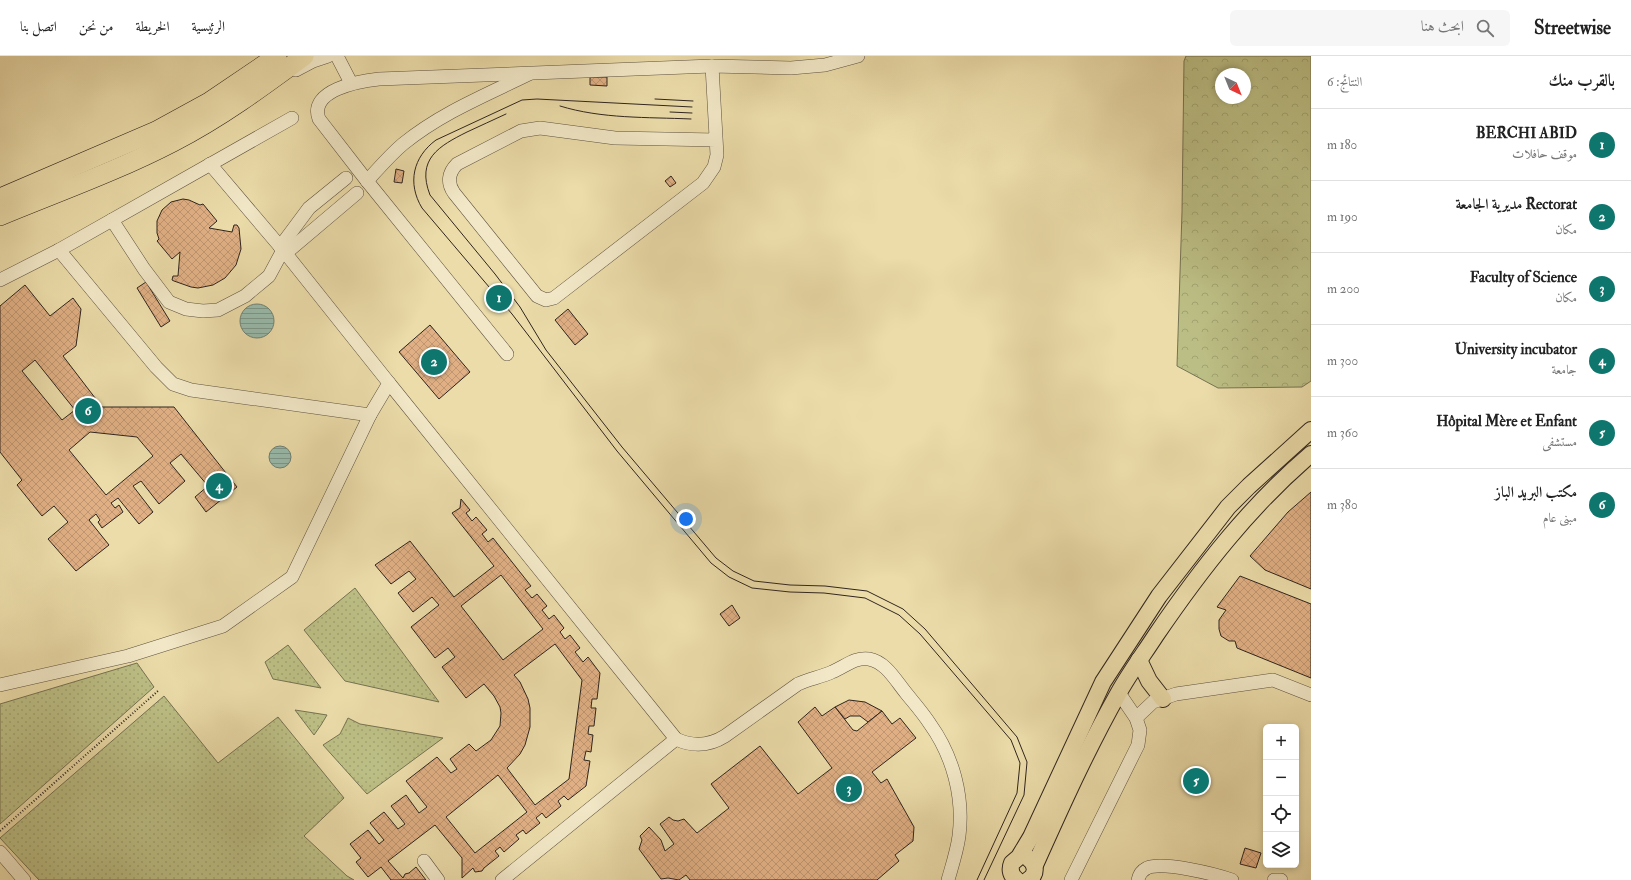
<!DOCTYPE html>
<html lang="ar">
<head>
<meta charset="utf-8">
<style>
	:root { --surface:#fff; --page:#f6f6f6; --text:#222; --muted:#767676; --line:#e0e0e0; --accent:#0f766e }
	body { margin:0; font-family:"IM FELL Double Pica",Amiri,serif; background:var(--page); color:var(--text); direction:rtl }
	.controls { position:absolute; right:12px; bottom:12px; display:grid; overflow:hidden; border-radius:6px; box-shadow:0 2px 6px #0003 }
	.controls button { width:36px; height:36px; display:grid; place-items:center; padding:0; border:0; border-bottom:1px solid var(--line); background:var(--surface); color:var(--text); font:20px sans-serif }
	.compass { position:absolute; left:1215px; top:12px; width:36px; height:36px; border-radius:50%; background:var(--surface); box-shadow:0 2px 6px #0003; rotate:137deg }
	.you { position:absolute; left:686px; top:463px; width:14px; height:14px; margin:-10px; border:3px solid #fff; border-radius:50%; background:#1a73e8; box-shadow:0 0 0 6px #1a73e833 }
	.badge { display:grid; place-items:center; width:26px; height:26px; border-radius:50%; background:var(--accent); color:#fff; font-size:13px; font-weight:700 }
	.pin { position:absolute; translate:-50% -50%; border:2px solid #fff; box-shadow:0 1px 4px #0006 }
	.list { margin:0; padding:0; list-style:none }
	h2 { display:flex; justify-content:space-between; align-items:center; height:52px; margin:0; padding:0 16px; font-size:17px }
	h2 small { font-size:13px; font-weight:400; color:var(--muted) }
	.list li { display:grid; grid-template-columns:26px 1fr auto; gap:12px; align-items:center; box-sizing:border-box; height:72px; padding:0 16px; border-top:1px solid var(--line) }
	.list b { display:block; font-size:15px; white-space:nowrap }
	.list p { margin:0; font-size:13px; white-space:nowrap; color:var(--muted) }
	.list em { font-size:13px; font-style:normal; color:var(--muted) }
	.icon { flex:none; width:22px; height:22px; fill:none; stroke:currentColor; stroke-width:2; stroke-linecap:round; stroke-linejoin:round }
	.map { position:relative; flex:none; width:1311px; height:824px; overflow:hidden; direction:ltr }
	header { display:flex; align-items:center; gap:24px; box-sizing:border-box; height:56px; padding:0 20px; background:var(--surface); border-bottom:1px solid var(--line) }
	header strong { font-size:19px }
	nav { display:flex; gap:22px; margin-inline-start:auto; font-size:14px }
	.search { width:280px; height:36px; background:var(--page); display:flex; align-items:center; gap:10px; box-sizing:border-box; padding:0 14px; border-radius:6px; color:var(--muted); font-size:15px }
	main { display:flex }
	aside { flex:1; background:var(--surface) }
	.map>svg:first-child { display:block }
	.grass { fill:url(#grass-dots); stroke:#767252 }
	.forest { fill:url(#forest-crowns); stroke:#767252; fill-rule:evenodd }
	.water { fill:url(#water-rules); stroke:#6e7f73 }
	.building { fill:url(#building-cross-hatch); stroke:#2f241e; fill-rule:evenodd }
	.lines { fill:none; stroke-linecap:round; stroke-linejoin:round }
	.minor-casing { stroke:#5e5241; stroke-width:14 }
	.major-casing { stroke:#2f241e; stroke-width:18 }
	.highway-casing { stroke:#2f241e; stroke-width:20 }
	.path { stroke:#2f241e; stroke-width:2; stroke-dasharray:1 2; stroke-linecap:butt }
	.minor { stroke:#f2e8c7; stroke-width:13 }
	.major { stroke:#ebdca9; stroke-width:16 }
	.highway { stroke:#ebdca9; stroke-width:19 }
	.tram { stroke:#2f241e; stroke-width:1 }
</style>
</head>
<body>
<header>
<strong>Streetwise</strong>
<div class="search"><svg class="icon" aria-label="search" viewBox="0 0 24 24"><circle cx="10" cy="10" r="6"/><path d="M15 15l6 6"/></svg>ابحث هنا</div>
<nav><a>الرئيسية</a><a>الخريطة</a><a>من نحن</a><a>اتصل بنا</a></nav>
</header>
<main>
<aside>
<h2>بالقرب منك<small>النتائج: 6</small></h2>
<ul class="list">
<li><span class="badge">1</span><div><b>BERCHI ABID</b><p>موقف حافلات</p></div><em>180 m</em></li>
<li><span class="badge">2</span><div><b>Rectorat مديرية الجامعة</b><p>مكان</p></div><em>190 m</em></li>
<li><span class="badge">3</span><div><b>Faculty of Science</b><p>مكان</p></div><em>200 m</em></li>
<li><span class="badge">4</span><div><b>University incubator</b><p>جامعة</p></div><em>300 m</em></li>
<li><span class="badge">5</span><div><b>Hôpital Mère et Enfant</b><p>مستشفى</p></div><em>360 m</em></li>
<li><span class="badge">6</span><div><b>مكتب البريد الباز</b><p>مبنى عام</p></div><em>380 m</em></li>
</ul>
</aside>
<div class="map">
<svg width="1311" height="824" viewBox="0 0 1311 824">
	<defs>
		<pattern id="grass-dots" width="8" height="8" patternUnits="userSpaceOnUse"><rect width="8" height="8" fill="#bcbf85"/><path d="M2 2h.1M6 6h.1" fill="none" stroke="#a2a472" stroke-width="1.8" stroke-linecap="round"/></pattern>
		<pattern id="forest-crowns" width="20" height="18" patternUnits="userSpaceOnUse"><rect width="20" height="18" fill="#bcbf85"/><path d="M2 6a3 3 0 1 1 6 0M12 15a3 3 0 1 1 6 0" fill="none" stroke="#a2a472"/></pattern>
		<pattern id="water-rules" width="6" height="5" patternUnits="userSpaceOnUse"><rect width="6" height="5" fill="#98bbac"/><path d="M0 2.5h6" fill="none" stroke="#7c988b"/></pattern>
		<pattern id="building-cross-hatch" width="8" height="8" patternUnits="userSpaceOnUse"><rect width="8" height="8" fill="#e0b084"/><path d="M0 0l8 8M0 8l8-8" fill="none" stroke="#c09772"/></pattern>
	</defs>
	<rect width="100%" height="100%" fill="#ebdca9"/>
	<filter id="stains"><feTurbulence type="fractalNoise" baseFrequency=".005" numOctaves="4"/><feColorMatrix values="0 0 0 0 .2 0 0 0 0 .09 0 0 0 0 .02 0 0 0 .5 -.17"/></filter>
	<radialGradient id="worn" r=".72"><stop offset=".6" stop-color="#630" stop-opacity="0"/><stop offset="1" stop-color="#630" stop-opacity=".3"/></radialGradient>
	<g class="grass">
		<path d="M 355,532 L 439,646 L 345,625 L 304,574 Z"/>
		<path d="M 288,589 L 321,632 L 273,623 L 265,606 Z"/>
		<path d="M 137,607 L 154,631 L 0,768 L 0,648 Z"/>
		<path d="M 164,640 L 218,707 L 278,661 L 344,742 L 304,780 L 347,820 L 354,824 L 39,824 L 0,782 Z"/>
		<path d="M 295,654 L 327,659 L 321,669 L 314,679 Z"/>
		<path d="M 348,662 L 360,668 L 443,682 L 367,738 L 323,689 L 340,678 Z"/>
	</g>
	<path class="forest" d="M 1186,0 L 1311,0 L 1311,325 L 1302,331 L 1218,332 L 1177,310 L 1182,156 L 1184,5 ZM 1221,18 L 1245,18 L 1245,42 L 1221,42 Z"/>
	<g class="water">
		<circle cx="257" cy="265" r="17"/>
		<circle cx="280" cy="401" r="11"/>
	</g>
	<g class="building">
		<path d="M 590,21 L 607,21 L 607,30 L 590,29 Z"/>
		<path d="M 396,113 L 404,115 L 402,127 L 394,126 Z"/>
		<path d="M 671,120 L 676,127 L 670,131 L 665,125 Z"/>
		<path d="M 183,143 L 189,144 L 200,149 L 203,148 L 217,165 L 209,172 L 232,176 L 234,169 L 237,169 L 239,172 L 241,193 L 236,209 L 225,222 L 213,229 L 198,232 L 191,231 L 174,225 L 172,224 L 173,220 L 178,220 L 180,196 L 172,203 L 157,185 L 159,183 L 157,177 L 157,165 L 162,154 L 171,146 Z"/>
		<path d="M 146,226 L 170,265 L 161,271 L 137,232 Z"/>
		<path d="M 25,229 L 50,260 L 73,242 L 81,253 L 76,290 L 63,300 L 102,351 L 174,351 L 237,431 L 206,456 L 195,441 L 208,430 L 181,398 L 170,407 L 185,425 L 159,448 L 141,425 L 133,430 L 153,456 L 139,468 L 118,442 L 111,447 L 115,452 L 119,449 L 123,456 L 102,472 L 98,466 L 100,464 L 96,458 L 89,464 L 109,489 L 76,515 L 48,483 L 68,466 L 54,450 L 42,460 L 17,429 L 22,424 L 0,396 L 0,250 ZM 35,304 L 75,354 L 62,364 L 22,315 ZM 90,376 L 137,381 L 153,400 L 106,439 L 69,394 Z"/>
		<path d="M 568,253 L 588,278 L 575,289 L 555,264 Z"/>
		<path d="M 430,269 L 470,316 L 439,343 L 399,296 Z"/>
		<path d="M 1311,436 L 1311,533 L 1265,514 L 1250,500 L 1288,456 Z"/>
		<path d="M 461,443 L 470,454 L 466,457 L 472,465 L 476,461 L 487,474 L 482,478 L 488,486 L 493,482 L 531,530 L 525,534 L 532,542 L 537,538 L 547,550 L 542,554 L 549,563 L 554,559 L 564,572 L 560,576 L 565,583 L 570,579 L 580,592 L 575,596 L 583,606 L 588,601 L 600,617 L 597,643 L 592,643 L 591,652 L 596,652 L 594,670 L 589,670 L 588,678 L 593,679 L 591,696 L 586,695 L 584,704 L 590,705 L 586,730 L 568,744 L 564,740 L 558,745 L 561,750 L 546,762 L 542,757 L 536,762 L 540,767 L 526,778 L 523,774 L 516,779 L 519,783 L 504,796 L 500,791 L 495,795 L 499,800 L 484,812 L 482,815 L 475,816 L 473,812 L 462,822 L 462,802 L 435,769 L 388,805 L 403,822 L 405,818 L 409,817 L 416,811 L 426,824 L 391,824 L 381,811 L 368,821 L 356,806 L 361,802 L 350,788 L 368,774 L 379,788 L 384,784 L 370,767 L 384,756 L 398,773 L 405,768 L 391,750 L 406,739 L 419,757 L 427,751 L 406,725 L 437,701 L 451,717 L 457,713 L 450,703 L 469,688 L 476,695 L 491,684 L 500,670 L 501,657 L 500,651 L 494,640 L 484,628 L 466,642 L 442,611 L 455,601 L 448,592 L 435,602 L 411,571 L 439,549 L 432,541 L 413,556 L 398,537 L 416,523 L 409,515 L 391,528 L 375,509 L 410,485 L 454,541 L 494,510 L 452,457 L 460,452 ZM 501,519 L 543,573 L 503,604 L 461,550 ZM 555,588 L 582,624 L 569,723 L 535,749 L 507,712 L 520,698 L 525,689 L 530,671 L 530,652 L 528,643 L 520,626 L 514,619 ZM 498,719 L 527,756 L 475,797 L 446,761 Z"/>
		<path d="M 1240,520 L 1311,548 L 1311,622 L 1237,592 L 1235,585 L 1229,585 L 1221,580 L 1219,573 L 1219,564 L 1226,554 L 1217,551 Z"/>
		<path d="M 732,549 L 740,562 L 729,570 L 720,558 Z"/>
		<path d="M 849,644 L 865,646 L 882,655 L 868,666 L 860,660 L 850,660 L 845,663 L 835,651 Z"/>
		<path d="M 815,651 L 822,660 L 835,651 L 853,674 L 857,675 L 882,655 L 892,668 L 900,662 L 916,682 L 872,716 L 881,727 L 887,723 L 914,771 L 913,785 L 895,799 L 899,805 L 877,824 L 690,824 L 686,819 L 679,824 L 668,822 L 661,823 L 639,793 L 642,784 L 640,780 L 649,771 L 661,784 L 665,795 L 674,788 L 660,768 L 669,761 L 673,764 L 678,765 L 684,763 L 697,777 L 729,752 L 711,728 L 760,690 L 798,738 L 832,712 L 798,666 Z"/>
		<path d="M 1245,792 L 1261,797 L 1256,812 L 1240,808 Z"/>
	</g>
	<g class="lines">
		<g class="minor-casing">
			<g id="minor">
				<path d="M 337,0 L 351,27"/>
				<path d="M 712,10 L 717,99 L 714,111 L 703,127 L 554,242 L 546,244 L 537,240 L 454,137 C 447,127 448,117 457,108 L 521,75 L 540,72 L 615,82 L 716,84"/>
				<path d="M 296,14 L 313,5 L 328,0"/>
				<path d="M 367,125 C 379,112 390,99 403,88 C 441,57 486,39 529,18"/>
				<path d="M 112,164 L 144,213 L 169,246 L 186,253 L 203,255 L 218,254 L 245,240 L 269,220 L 283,194 L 210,108"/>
				<path d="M 280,191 L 309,152 L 346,122"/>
				<path d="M 59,194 L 156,311 L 173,328 L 191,334 L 370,359 L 389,327 L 283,194"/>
				<path d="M 286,197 L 357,137"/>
				<path d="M 0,224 L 59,194 L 292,62"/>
				<path d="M 507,298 L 367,125 L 319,63 C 308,34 360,25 379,23 L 712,10 L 791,12 L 825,9 L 858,0"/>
				<path d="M 389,327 L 676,683 C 693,691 709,690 725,680 L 798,628 C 809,623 821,621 832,616 C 845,611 854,601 869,603 C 886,606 896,625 906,637 C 914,647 923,657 930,668 C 953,700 964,741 959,780 C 957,795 952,810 948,824"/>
				<path d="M 0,629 L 128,600 L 223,570 L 292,521 L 370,359"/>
				<path d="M 1136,662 L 1153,646 L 1176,638 L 1273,624 L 1311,639"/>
				<path d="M 0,796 L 24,824"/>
				<path d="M 424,805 L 438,824"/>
				<path d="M 502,824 L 676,683"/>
				<path d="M 1071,824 L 1138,689 L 1140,674 L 1136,662 L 1119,637"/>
				<path d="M 1138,824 C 1139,819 1141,815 1147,812 C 1162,805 1215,818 1232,824"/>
				<path d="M 1274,824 L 1281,824"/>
			</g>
		</g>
		<g class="major-casing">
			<g id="major">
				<path d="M 1139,604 L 1149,625 L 1163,643"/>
				<path d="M 1035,809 C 1061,751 1087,693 1118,638 C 1129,618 1143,599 1156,579 C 1201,513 1250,450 1311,398"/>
				<path d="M 1017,824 C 1011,820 1009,814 1012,807 L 1019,801 L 1031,781 L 1103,626 L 1159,540 L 1228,451 L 1249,430 L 1311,374"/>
				<path d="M 1028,824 C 1037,819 1037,808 1028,802"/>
			</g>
		</g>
		<g class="highway-casing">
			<g id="highway">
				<path d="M 0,142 L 156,75 L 209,46 L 277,0"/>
				<path d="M 0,160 C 58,136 117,115 173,86 C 220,62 262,31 304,0"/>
			</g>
		</g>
		<path class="path" d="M 0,775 L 159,634"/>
		<use href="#minor" class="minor"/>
		<use href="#major" class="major"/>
		<use href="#highway" class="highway"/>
		<g class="tram">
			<path d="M 655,43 L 693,45"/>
			<path d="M 560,50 C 602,63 647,61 691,63"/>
			<path d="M 692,51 L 537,43 L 522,44 L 436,84 C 413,101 407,127 422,152 L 512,258 L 617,395 L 711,507 L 729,521 L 752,532 L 790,536 L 824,537 L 865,542 L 899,559 L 920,578 L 1011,684 L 1020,707 L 1017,737 L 977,824"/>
			<path d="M 670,56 L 692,57"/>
			<path d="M 506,58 C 493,64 480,70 467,76 C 439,90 416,103 430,139 L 495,218 L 520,251 L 546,294 L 622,391 L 716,502 L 733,515 L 754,525 L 790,529 L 825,530 L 867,535 L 903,553 L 925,573 L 1017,681 L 1027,706 L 1024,739 L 984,824"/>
		</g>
	</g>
	<rect width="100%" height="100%" filter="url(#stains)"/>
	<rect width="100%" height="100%" fill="url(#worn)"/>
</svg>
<div class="controls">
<button>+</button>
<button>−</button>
<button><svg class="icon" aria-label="locate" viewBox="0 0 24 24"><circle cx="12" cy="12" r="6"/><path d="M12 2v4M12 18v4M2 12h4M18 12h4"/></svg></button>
<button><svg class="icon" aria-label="layers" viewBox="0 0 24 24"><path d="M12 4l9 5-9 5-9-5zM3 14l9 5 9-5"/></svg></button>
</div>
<svg class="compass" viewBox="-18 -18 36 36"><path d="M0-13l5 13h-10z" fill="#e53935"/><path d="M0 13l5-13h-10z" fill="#767676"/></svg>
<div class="you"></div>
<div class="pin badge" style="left:499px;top:242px">1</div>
<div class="pin badge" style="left:434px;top:306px">2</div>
<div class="pin badge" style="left:849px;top:733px">3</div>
<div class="pin badge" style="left:219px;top:430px">4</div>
<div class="pin badge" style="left:1196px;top:725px">5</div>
<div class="pin badge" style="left:88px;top:355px">6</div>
</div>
</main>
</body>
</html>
